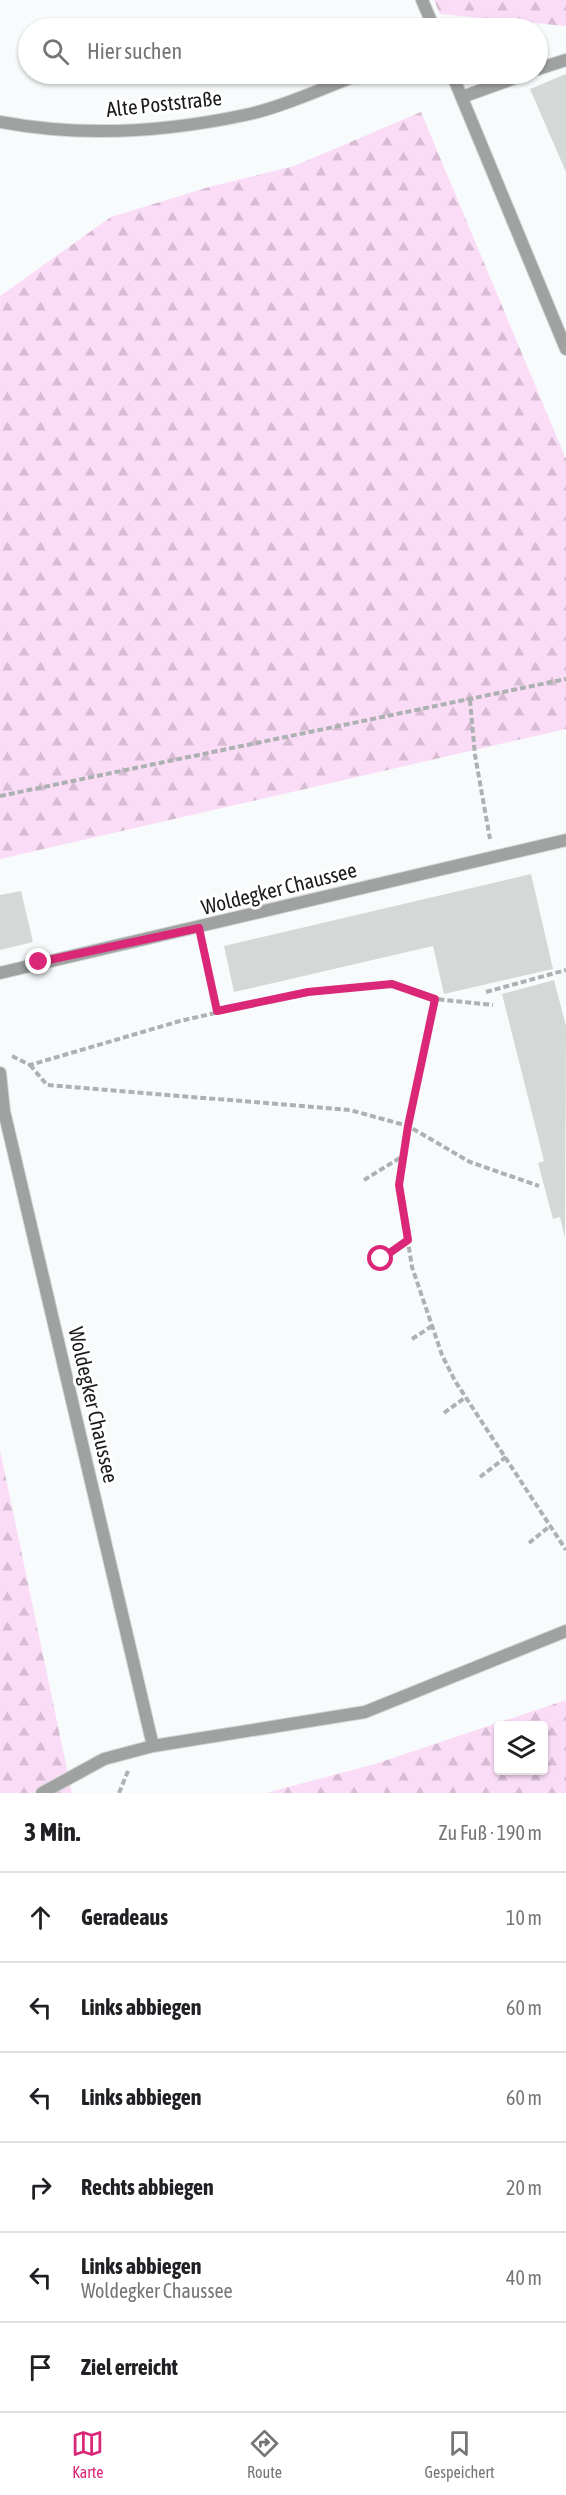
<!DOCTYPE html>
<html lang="de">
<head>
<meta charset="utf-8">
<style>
	:root { --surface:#fff; --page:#f2f2f2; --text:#202124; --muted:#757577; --line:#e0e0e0; --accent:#db2777 }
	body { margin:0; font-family:"Asap Condensed",sans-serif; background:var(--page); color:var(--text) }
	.controls { position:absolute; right:18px; bottom:18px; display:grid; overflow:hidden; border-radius:6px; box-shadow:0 2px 4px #0004 }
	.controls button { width:54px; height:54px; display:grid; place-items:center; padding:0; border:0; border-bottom:2px solid var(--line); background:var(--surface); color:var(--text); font:30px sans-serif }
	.stop { position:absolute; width:18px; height:18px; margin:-14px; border:4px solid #db2777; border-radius:50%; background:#fff }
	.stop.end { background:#db2777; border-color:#fff; box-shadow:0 2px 6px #0008 }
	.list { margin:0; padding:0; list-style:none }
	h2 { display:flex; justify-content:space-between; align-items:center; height:78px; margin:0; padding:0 24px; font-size:26px }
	h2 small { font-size:20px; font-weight:400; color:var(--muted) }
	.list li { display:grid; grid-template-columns:39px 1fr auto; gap:18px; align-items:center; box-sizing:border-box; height:90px; padding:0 24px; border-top:2px solid var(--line) }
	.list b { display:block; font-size:22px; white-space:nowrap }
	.list p { margin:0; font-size:20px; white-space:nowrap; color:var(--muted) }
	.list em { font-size:20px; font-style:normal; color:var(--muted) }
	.icon { flex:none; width:33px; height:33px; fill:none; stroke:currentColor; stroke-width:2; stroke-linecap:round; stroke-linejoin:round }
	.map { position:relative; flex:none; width:566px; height:1793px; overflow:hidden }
	.search { position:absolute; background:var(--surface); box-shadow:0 2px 4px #0004; left:18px; right:18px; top:18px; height:66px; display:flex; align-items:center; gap:15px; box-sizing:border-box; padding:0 21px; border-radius:33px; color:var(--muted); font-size:22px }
	.sheet { height:618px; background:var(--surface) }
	nav { display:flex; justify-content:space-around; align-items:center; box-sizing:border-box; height:84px; border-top:2px solid var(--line); background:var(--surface); font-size:16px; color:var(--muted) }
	nav a { display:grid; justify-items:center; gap:3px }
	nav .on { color:var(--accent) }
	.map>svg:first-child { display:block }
	.forest { fill:url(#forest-firs); fill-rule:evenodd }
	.building { fill:#d4d8d7 }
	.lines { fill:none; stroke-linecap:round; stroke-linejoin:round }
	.service-casing { stroke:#d4d7d7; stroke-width:14 }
	.path { stroke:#aeb1b1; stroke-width:4; stroke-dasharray:6 3; stroke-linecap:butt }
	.service { stroke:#a0a2a2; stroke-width:12 }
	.route { stroke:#db2777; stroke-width:8 }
	.labels { text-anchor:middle; stroke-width:6; stroke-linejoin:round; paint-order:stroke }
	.street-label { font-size:21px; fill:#1a1c1b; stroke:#fff }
</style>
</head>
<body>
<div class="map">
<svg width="566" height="1793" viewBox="0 0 566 1793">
	<defs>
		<pattern id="forest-firs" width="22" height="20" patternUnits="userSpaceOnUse" patternTransform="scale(1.5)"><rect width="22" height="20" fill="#fbdcf7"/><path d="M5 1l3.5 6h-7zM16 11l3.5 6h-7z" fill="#d7bcd3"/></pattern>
	</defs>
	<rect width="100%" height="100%" fill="#f7fbfb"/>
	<g class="forest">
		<path d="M 434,0 L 566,0 L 566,26 L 440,14 Z"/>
		<path d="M 421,112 L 566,459 L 566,729 L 0,859 L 0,296 L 111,217 L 209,187 L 294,166 Z"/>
		<path d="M 0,1450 L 72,1793 L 0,1793 Z"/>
		<path d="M 566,1700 L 566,1793 L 266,1793 L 375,1764 ZM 498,1726 L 544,1726 L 544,1770 L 498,1770 Z"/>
	</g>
	<g class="building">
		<path d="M 566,74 L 566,172 L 530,89 Z"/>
		<path d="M 531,874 L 553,969 L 444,994 L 433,946 L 234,992 L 224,946 Z"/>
		<path d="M 21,891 L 33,942 L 0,950 L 0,895 Z"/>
		<path d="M 554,980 L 566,1026 L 565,1238 L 560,1217 L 553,1219 L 538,1163 L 544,1161 L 502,994 Z"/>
	</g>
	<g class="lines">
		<g class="service-casing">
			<g id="service">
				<path d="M 422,0 L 434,28"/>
				<path d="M 538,69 L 566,60"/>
				<path d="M 452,74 L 566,349"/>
				<path d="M 462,97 L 526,74"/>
				<path d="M 0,122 C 80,137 165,132 245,115 C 279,108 327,87 360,74"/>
				<path d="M 0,973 L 566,840"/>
				<path d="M 0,1073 L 4,1111 L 153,1746"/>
				<path d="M 42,1793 L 104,1759 L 153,1746 L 365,1712 L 566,1631"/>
			</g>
		</g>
		<g class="path">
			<path d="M 470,700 L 475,755 L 490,839"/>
			<path d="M 0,796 L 566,679"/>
			<path d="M 202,944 L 217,1011"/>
			<path d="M 486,992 L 566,970"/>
			<path d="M 435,999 L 408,1126 L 399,1185 L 412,1267 L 442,1355 L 455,1381 L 566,1550"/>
			<path d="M 12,1056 L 30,1065 L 180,1021 L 308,992 L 392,984 L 435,999 L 493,1005"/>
			<path d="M 30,1065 L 47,1085 L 350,1110 L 408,1126 L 470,1162 L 539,1186"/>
			<path d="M 364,1180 L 403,1156"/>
			<path d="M 381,1259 L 407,1240"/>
			<path d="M 412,1339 L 432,1326"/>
			<path d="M 444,1413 L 466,1397"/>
			<path d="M 480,1477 L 506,1457"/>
			<path d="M 529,1543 L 550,1526"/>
			<path d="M 119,1793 L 128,1771"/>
		</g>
		<use href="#service" class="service"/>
	</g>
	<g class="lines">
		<path class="route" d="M 39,962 L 199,928 L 217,1011 L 308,992 L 392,984 L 435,999 L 408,1126 L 399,1185 L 408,1240 L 381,1259"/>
	</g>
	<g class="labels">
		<g class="street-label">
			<text transform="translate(164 104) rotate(-6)" y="7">Alte Poststraße</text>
			<text transform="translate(279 889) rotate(-14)" y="7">Woldegker Chaussee</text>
			<text transform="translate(93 1405) rotate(77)" y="7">Woldegker Chaussee</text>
		</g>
	</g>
</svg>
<div class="controls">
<button><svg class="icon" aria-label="layers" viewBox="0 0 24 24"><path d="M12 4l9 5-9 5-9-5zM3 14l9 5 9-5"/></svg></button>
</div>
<div class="stop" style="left:381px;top:1259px"></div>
<div class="stop end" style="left:39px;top:962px"></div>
<div class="search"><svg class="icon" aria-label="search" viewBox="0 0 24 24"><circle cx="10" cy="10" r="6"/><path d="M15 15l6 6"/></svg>Hier suchen</div>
</div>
<section class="sheet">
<h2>3 Min.<small>Zu Fuß · 190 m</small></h2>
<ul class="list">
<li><svg class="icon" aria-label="ahead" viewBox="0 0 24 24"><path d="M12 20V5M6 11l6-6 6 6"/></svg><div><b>Geradeaus</b></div><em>10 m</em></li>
<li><svg class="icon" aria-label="left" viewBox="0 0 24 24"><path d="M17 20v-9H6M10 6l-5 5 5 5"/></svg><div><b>Links abbiegen</b></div><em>60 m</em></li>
<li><svg class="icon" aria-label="left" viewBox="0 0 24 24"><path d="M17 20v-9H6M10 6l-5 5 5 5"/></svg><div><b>Links abbiegen</b></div><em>60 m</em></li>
<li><svg class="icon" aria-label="right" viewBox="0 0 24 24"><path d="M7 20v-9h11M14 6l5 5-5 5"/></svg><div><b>Rechts abbiegen</b></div><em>20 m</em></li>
<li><svg class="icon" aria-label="left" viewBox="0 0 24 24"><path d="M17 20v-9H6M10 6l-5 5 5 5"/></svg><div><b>Links abbiegen</b><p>Woldegker Chaussee</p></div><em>40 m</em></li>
<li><svg class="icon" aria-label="arrive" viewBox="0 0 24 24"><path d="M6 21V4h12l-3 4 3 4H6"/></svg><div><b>Ziel erreicht</b></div></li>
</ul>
</section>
<nav>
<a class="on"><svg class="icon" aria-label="map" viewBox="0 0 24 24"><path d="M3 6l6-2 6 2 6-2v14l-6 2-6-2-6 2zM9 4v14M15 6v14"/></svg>Karte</a>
<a><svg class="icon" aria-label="directions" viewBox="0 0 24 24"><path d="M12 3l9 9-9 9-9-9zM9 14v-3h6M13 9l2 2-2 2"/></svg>Route</a>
<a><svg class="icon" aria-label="saved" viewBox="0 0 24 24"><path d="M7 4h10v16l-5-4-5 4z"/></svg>Gespeichert</a>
</nav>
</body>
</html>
